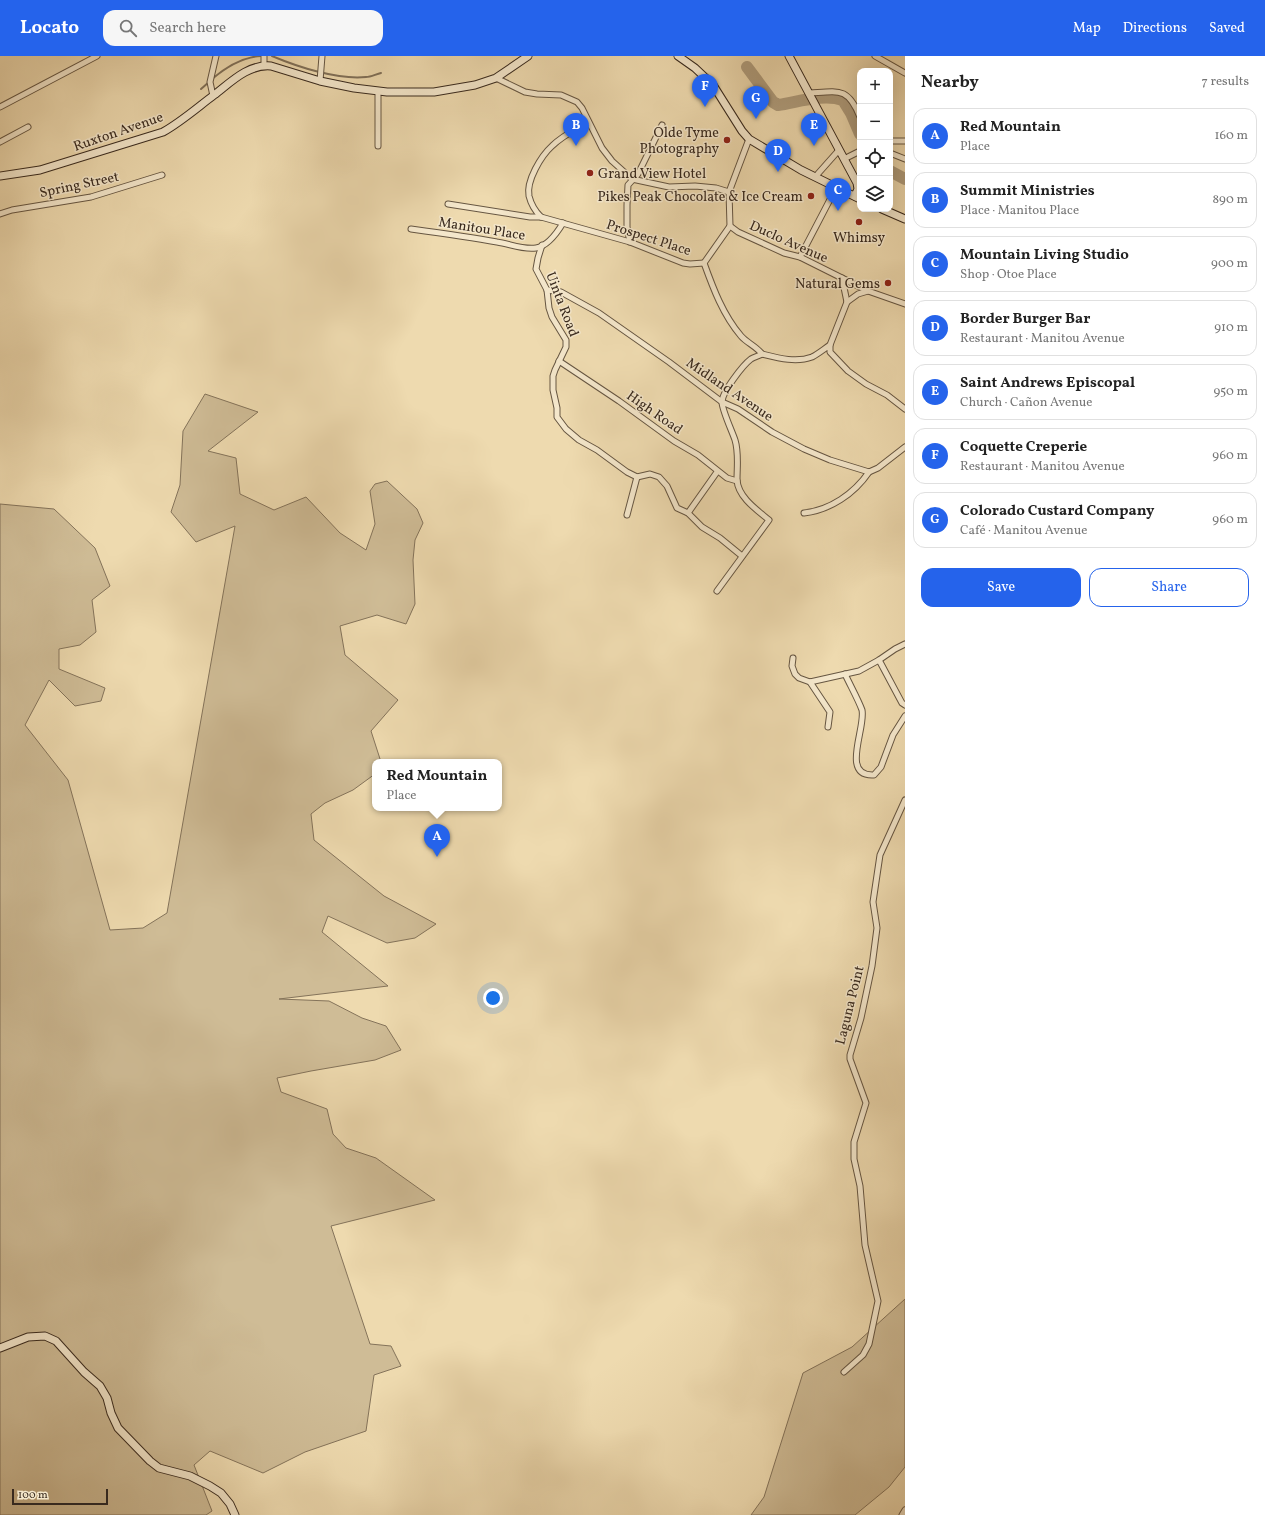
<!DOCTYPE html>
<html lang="en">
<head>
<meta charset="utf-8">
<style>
	:root { --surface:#fff; --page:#f6f6f6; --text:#222; --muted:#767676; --line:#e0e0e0; --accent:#2563eb }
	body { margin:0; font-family:Vollkorn,serif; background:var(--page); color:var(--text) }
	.controls { position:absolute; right:12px; top:12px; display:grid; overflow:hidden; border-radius:8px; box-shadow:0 4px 16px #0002 }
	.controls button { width:36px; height:36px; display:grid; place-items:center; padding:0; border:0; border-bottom:1px solid var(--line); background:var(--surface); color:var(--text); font:20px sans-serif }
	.scale { position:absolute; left:12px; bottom:10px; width:96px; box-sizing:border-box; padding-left:4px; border:2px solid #392a1e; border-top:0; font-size:11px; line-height:14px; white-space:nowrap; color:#392a1e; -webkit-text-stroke:3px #f4e7cb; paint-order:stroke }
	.you { position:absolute; left:493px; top:942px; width:14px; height:14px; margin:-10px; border:3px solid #fff; border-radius:50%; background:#1a73e8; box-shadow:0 0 0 6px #1a73e833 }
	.badge { display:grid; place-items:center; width:26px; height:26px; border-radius:50%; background:var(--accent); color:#fff; font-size:13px; font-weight:700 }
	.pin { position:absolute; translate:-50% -33px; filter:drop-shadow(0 1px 2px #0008) }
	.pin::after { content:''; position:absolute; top:21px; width:14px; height:12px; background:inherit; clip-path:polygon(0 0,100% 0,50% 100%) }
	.popup { position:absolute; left:372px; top:703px; width:130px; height:52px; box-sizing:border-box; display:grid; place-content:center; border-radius:8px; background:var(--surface); filter:drop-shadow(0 1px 3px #0005); font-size:13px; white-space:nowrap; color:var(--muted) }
	.popup b { font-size:15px; color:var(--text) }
	.popup::after { content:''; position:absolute; left:50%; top:100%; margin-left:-8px; border:8px solid transparent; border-top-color:var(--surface) }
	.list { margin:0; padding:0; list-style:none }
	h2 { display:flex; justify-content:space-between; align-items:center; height:52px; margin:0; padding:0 16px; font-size:17px }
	h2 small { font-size:13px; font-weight:400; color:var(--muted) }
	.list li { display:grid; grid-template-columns:26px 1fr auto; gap:12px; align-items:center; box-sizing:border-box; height:56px; margin:0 8px 8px; padding:0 8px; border:1px solid var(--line); border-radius:12px }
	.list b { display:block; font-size:15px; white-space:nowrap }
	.list p { margin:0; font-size:13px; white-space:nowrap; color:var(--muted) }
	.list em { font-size:13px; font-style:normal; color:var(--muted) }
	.actions { display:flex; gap:8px; padding:12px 16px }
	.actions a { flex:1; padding:9px 0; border:1px solid var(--accent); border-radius:12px; text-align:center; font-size:14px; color:var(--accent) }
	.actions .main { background:var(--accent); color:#fff }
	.icon { flex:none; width:22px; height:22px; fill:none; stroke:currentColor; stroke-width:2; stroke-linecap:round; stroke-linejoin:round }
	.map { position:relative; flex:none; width:905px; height:1459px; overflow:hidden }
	header { display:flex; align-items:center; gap:24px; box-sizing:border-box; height:56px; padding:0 20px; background:var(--accent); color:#fff }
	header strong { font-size:19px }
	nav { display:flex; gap:22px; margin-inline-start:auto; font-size:14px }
	.search { width:280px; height:36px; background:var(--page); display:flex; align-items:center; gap:10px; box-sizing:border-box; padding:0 14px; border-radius:12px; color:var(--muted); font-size:15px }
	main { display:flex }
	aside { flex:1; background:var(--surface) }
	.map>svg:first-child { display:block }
	.green { fill:#cfbc96; stroke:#84735a }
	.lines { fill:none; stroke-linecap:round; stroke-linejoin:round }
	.stream { stroke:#807058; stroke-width:2 }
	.river { stroke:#b09e7e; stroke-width:12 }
	.street-casing { stroke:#665642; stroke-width:7 }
	.secondary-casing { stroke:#392a1e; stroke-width:9 }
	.street { stroke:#f4e7cb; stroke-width:5 }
	.secondary { stroke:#f4e7cb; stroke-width:7 }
	.poi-dot { fill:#8f2418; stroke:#f4e7cb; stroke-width:1.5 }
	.labels { text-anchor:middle; stroke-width:3; stroke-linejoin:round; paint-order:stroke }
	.street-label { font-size:14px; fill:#392a1e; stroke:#f4e7cb }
	.poi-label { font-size:14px; fill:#392a1e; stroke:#f4e7cb; text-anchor:end }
</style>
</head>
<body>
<header>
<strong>Locato</strong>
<div class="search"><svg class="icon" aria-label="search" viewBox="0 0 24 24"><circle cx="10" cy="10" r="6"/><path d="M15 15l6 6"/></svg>Search here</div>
<nav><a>Map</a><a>Directions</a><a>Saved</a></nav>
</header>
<main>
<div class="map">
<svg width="905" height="1459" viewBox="0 0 905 1459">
	<rect width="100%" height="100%" fill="#eedaaf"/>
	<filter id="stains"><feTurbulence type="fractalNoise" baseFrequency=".005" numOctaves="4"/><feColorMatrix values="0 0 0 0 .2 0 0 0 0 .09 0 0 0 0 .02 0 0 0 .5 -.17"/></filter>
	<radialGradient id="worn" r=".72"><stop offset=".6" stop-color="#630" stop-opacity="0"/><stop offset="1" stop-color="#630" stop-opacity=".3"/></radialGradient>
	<g class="green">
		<path d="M 205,338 L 258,356 L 208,395 L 236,402 L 240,438 L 274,454 L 306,441 L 340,477 L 366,494 L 375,468 L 370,435 L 375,428 L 387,425 L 417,453 L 423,467 L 415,484 L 413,504 L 415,548 L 406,568 L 377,559 L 340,570 L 345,599 L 398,644 L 371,675 L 381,706 L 375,706 L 375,718 L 353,734 L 325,747 L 311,758 L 314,784 L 384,840 L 436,868 L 415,882 L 387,887 L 328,860 L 322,876 L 388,930 L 279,943 L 329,945 L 362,962 L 386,970 L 401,994 L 375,1004 L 311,1015 L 277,1022 L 281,1036 L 327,1053 L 333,1078 L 346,1092 L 376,1102 L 435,1144 L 331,1170 L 370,1288 L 391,1290 L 401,1310 L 374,1319 L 366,1375 L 305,1396 L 263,1417 L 210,1395 L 194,1409 L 212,1455 L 206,1459 L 0,1459 L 0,448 L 54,453 L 95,492 L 110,530 L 92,544 L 96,576 L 80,589 L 59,593 L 59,613 L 105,632 L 101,645 L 75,650 L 49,624 L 25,669 L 68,724 L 110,874 L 143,872 L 167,857 L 235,470 L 196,486 L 171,456 L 180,429 L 183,375 Z"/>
		<path d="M 905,1243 L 905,1411 L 889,1431 L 855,1459 L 751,1459 L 764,1441 L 803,1317 L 852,1291 Z"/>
	</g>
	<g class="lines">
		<g class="stream">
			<path d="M 272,0 C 298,11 338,24 366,21 C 371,21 376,18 381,17"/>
			<path d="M 212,23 C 225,12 243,1 261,0"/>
			<path d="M 201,33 L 209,26"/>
		</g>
		<g class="river">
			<path d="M 747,11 L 773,46 L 778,49 C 798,46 824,37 843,44 L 851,57 L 860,78"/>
			<path d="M 890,115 L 905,123"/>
		</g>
		<g class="street-casing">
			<g id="street">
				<path d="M 264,0 L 264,9"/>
				<path d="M 875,0 L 905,17"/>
				<path d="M 496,22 L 525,36 L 537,38 L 561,39 L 577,46 L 582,52 L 602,92 L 612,105 L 632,123 L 669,131 L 695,130 L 716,132 L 729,136"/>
				<path d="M 320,25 L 322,0"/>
				<path d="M 810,37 C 839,35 848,31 860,61"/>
				<path d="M 213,40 L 210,26 L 216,0"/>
				<path d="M 0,51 L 97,0"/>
				<path d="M 890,85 L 905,85"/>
				<path d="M 0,86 L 28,71"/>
				<path d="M 378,90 L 378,35"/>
				<path d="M 890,97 L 905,103"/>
				<path d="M 844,103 L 860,95"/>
				<path d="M 815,121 L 839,94"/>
				<path d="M 448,148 L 530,161 L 541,161 L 630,186 L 683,207 L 690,208 L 704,207"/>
				<path d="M 0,158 L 12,154 L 91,141 L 162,119"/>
				<path d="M 541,161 C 535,155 531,148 529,140 C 526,125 541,100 552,90 C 562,80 576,73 588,66"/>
				<path d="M 730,170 L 738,176 L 784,197 L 800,201 L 868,235 L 905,248"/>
				<path d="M 411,173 C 440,177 469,181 497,186 C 510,188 523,194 536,192 C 548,190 557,177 563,167"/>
				<path d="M 630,186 L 627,171 L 627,149 L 628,129 L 638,118 L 662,69"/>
				<path d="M 542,189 L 538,202 L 536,213 L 547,234 L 549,252 L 552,261 L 566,284 L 566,291 L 555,314 L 553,320 L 553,334 L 557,352 L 557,361 L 566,373 L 579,384 L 597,394 L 627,416 L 637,421 L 650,418 L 659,421 L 667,430 L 677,452 L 688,457 L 702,471 L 720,482 L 742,500"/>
				<path d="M 800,201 L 836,132"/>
				<path d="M 704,207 C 713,232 723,259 741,280 C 747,287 756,290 762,298 C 778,302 796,307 812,301 C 818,298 824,293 830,289 L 830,296 L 848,315 L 866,328 L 887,339 L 905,353"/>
				<path d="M 704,207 L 730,170 L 729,136 L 749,83"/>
				<path d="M 547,234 L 561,236 L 599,257 L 669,306 L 722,346 L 738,353 L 772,376 L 804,393 L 830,404 L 869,416 L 878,412 L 905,391"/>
				<path d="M 847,246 L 858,238 L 868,235"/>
				<path d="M 830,289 L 847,246 L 842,222"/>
				<path d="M 559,305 L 619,345 L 674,385 L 698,399 L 727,422 L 737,425"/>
				<path d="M 688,457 L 717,416"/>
				<path d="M 804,457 C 830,454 854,438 869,416"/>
				<path d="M 627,459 L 637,421"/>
				<path d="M 717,535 L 769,464 C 757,454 738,441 737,424 C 737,410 739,397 735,384 C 732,375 722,354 722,346 C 722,336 743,309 751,303 C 754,301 759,300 762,298"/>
				<path d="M 793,602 L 792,610 L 795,618 L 799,622 L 810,626 L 859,615 L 879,604 L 895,593 L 905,588"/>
				<path d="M 879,604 L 902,647 L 905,649"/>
				<path d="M 845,618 C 850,629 858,643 862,654 C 866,672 840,721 874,719 L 881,711 L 893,679 L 905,660"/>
				<path d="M 810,626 L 830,656 L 828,671"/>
				<path d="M 844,1316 L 863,1299 L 869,1288 L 878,1245 L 865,1189 L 860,1130 L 854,1103 L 854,1086 L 866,1047 L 850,1003 L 850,999 L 861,962 L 872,910 L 877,872 L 873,846 L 880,799 L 905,744"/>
				<path d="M 902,1459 L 905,1454"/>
			</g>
		</g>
		<g class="secondary-casing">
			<g id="secondary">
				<path d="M 678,0 L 695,12 L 713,29 L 742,75 L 749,83 L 801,114 L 860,143"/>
				<path d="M 789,0 L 857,127 L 858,133 L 855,140"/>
				<path d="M 0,120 L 40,114 L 163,76 C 181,66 198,51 214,39 C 231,26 248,8 271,10 L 320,25 L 354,32 L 387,36 L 434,36 L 475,29 L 496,22 L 528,0"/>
				<path d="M 882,153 L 905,163"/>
				<path d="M 0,1292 L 28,1281 L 45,1280 L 56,1285 L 84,1316 L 100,1330 L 107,1342 L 111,1357 L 118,1372 L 150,1405 L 159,1412 L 190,1420 L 210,1430 L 221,1437 L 230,1448 L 235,1459"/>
			</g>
		</g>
		<use href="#street" class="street"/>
		<use href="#secondary" class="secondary"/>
	</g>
	<g class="poi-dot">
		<circle cx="727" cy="84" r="4"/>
		<circle cx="590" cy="117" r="4"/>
		<circle cx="811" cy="140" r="4"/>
		<circle cx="859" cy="166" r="4"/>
		<circle cx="888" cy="227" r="4"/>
	</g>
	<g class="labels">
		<g class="street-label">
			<text transform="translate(118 75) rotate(-19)" y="5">Ruxton Avenue</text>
			<text transform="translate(79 128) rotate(-12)" y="5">Spring Street</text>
			<text transform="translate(482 172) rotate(9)" y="5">Manitou Place</text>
			<text transform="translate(649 181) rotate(18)" y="5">Prospect Place</text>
			<text transform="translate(789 185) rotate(24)" y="5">Duclo Avenue</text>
			<text transform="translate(563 248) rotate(69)" y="5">Uinta Road</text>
			<text transform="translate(730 333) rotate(34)" y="5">Midland Avenue</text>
			<text transform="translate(655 356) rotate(35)" y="5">High Road</text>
			<text transform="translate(849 949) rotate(-76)" y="5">Laguna Point</text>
		</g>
		<g class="poi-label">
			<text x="719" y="81">Olde Tyme<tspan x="719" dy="16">Photography</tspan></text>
			<text x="598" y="122" text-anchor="start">Grand View Hotel</text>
			<text x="803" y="145">Pikes Peak Chocolate &amp; Ice Cream</text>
			<text x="859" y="186" text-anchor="middle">Whimsy</text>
			<text x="880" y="232">Natural Gems</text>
		</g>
	</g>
	<rect width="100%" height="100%" filter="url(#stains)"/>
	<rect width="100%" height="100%" fill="url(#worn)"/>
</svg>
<div class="controls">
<button>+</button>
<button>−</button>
<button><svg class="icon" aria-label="locate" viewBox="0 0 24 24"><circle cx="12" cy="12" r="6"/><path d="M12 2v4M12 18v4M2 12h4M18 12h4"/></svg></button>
<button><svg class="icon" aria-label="layers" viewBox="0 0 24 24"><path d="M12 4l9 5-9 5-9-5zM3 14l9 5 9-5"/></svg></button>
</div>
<div class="scale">100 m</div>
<div class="you"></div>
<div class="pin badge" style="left:437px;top:801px">A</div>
<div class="popup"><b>Red Mountain</b>Place</div>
<div class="pin badge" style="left:576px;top:90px">B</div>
<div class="pin badge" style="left:838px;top:155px">C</div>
<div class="pin badge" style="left:778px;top:116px">D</div>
<div class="pin badge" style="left:814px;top:90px">E</div>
<div class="pin badge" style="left:705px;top:51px">F</div>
<div class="pin badge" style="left:756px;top:63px">G</div>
</div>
<aside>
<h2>Nearby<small>7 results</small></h2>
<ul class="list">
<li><span class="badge">A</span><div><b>Red Mountain</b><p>Place</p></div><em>160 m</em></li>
<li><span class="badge">B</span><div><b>Summit Ministries</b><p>Place · Manitou Place</p></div><em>890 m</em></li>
<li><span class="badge">C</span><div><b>Mountain Living Studio</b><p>Shop · Otoe Place</p></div><em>900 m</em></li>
<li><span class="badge">D</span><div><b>Border Burger Bar</b><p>Restaurant · Manitou Avenue</p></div><em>910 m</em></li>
<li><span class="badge">E</span><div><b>Saint Andrews Episcopal</b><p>Church · Cañon Avenue</p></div><em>950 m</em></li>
<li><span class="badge">F</span><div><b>Coquette Creperie</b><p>Restaurant · Manitou Avenue</p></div><em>960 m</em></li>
<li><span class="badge">G</span><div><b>Colorado Custard Company</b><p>Café · Manitou Avenue</p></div><em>960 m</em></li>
</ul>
<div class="actions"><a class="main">Save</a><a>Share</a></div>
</aside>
</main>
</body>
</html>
